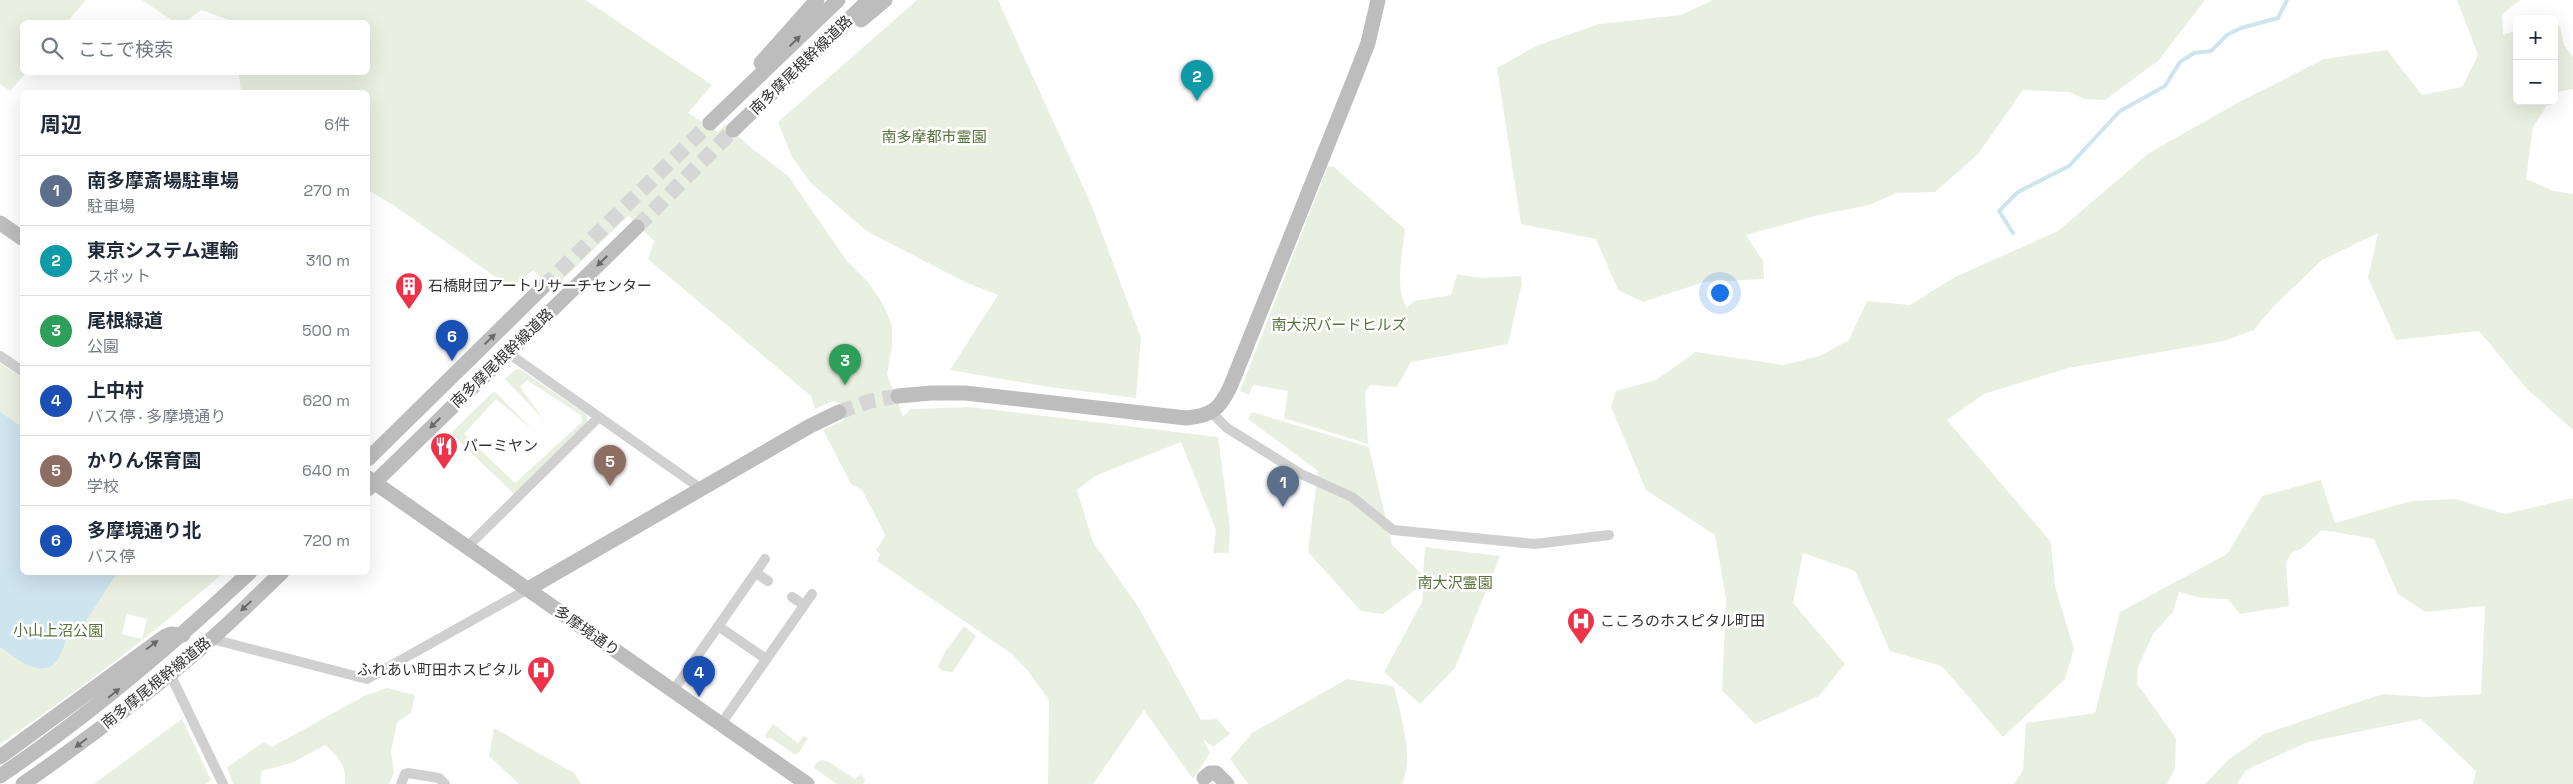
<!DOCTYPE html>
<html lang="ja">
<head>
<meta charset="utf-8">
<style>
	:root { --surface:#fff; --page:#f2f2f3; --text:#1f2937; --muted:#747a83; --line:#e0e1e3; --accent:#1a73e8 }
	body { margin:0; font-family:"Space Grotesk","Noto Sans JP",sans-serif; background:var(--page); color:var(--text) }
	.controls { position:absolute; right:15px; top:15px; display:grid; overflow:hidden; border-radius:8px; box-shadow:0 5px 20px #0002 }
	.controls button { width:45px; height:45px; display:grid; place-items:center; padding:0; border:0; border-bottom:1px solid var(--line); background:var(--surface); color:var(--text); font:25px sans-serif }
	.you { position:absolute; left:1719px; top:292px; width:18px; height:18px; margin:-12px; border:4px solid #fff; border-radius:50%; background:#1a73e8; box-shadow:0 0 0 8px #1a73e833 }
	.badge { display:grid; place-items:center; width:32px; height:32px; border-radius:50%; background:var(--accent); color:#fff; font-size:16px; font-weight:700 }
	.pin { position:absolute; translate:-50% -41px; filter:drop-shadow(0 1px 2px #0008) }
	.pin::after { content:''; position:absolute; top:26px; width:18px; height:15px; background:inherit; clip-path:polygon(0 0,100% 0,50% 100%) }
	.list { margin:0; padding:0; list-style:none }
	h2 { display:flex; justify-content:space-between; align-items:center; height:65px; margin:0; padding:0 20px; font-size:21px }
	h2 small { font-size:16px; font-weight:400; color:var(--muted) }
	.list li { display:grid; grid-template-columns:32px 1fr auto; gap:15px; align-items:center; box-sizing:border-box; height:70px; padding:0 20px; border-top:1px solid var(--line) }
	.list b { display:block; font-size:19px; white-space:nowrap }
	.list p { margin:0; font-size:16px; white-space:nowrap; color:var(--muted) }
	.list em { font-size:16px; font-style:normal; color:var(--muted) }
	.icon { flex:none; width:28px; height:28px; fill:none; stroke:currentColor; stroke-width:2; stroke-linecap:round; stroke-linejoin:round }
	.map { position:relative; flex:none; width:2573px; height:784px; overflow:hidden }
	.search { position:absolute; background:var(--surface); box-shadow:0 5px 20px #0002; left:20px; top:20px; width:350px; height:55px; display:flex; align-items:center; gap:12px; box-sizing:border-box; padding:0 18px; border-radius:8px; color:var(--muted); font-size:19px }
	.panel { position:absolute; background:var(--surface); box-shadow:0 5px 20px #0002; left:20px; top:90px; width:350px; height:485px; border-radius:8px }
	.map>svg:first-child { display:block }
	.green { fill:#eaf0e1; fill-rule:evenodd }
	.water { fill:#cee4ef }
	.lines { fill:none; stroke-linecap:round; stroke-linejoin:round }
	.stream { stroke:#cee4ef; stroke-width:4 }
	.secondary-tunnel { stroke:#d6d6d6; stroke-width:15; stroke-dasharray:15 8; stroke-linecap:butt }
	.street { stroke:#d0d0d0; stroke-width:10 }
	.secondary { stroke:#bdbdbd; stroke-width:15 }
	.oneway { fill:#6a6a6a }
	.labels { text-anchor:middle; stroke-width:5; stroke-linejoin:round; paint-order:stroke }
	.street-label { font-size:15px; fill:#333; stroke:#fff }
	.park-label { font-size:15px; fill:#58723d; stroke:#fff }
	.poi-label { font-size:15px; fill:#333; stroke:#fff; text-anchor:start }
</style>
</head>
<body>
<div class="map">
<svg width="2573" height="784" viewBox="0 0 2573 784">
	<rect width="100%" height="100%" fill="#fff"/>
	<g class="green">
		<path d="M 0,0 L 86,0 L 67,22 L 22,22 L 22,72 L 26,73 L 10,91 L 0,84 Z"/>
		<path d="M 142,0 L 586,0 L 712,85 L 688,113 L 718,132 L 725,124 L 748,145 L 788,176 L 847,261 L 867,281 L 883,304 L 892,325 L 892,347 L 887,374 L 903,416 L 911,409 L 971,407 L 1218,437 L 1230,527 L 1229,553 L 1213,553 L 1216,530 L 1181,442 L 1095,476 L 1077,490 L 1093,542 L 1139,608 L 1201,720 L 1217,719 L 1230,734 L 1213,747 L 1203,739 L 1210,753 L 1193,779 L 1144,710 L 1093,784 L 1048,784 L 1049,700 L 1028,671 L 1012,654 L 877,561 L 880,554 L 876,550 L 885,536 L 883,531 L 862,490 L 851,484 L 823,430 L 843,421 L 846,415 L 842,404 L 833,401 L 815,409 L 811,396 L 648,259 L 654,241 L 628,216 L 553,289 L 533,270 L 511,288 L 396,207 L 368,190 L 368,92 L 241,92 L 239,73 L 368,72 L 368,22 L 235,22 L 201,10 L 185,22 L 174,22 Z"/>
		<path d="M 917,0 L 998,0 L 1091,204 L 1141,338 L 1136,398 L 1049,387 L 950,370 L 998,295 L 965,282 L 868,232 L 811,183 L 792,157 L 778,122 Z"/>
		<path d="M 1713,0 L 2205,0 L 2158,61 L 2105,100 L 2084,99 L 2070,92 L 2023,90 L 1978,154 L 1935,192 L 1897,193 L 1869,205 L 1819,215 L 1746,235 L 1763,261 L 1764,279 L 1704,282 L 1643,302 L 1618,290 L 1596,239 L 1521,224 L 1497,68 L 1536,46 L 1599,24 L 1681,15 Z"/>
		<path d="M 2457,0 L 2521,0 L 2502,14 L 2503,35 L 2517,30 L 2517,101 L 2550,101 L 2533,127 L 2526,179 L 2554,191 L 2573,194 L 2573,430 L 2527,389 L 2479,331 L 2396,340 L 2368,278 L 2378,233 L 2322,260 L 2273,307 L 2254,330 L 2224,341 L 2068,368 L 1984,394 L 1947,420 L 2051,542 L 2055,586 L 2074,649 L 2065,679 L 2003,737 L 1942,666 L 1890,651 L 1855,571 L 1803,553 L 1793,603 L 1845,664 L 1819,696 L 1755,724 L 1722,690 L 1726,599 L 1715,535 L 1646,490 L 1611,407 L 1616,391 L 1656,380 L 1696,352 L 1783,365 L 1820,356 L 1849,340 L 1867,301 L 1910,305 L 1955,277 L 2058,231 L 2149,153 L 2241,101 L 2324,59 L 2387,50 L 2422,95 L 2462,87 L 2478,55 Z"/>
		<path d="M 2554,26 L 2560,26 L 2564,45 L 2573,57 L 2573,89 L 2557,92 L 2554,96 Z"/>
		<path d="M 1328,166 L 1334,167 L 1405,229 C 1403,252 1394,287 1407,308 L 1414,301 L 1451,295 L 1457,274 L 1480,278 L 1521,276 L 1522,283 L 1508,344 L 1411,362 L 1397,387 L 1370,385 L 1365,392 L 1368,444 L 1284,418 L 1288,391 L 1253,385 L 1249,395 L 1240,391 Z"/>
		<path d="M 0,363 L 22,378 L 22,572 L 223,573 C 153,634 78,691 0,744 ZM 127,614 L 147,619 L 142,639 L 122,634 Z"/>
		<path d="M 520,369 L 587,415 L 587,423 L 514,494 L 451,433 L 494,391 L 534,431 L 496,399 L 464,434 L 515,483 L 582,422 L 581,415 L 527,380 L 520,387 L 545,421 L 505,379 L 515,370 Z"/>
		<path d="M 1252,412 L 1369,447 L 1392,545 L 1423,575 L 1425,547 L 1500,556 L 1455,668 L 1420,704 L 1384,672 L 1422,602 L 1423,584 L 1383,614 L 1361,611 L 1308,552 L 1318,471 L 1248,419 Z"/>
		<path d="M 2321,480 L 2335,523 L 2411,501 L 2456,499 L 2505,514 L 2573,498 L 2573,784 L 2473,784 L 2476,771 L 2421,719 L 2308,742 L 2246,770 L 2237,784 L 2205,784 L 2228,760 L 2264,734 L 2343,707 L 2383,694 L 2426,697 L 2481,694 L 2485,606 L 2425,612 L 2398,594 L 2374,539 L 2322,530 L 2301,549 L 2291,553 L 2286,564 L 2289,606 L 2240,614 L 2228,599 L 2201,598 L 2179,592 L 2173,612 L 2153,634 L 2138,667 L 2137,684 L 2176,738 L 2175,769 L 2167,784 L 2014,784 L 2023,770 L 2026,723 L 2095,713 L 2120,612 L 2227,554 L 2262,496 Z"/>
		<path d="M 964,626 L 976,636 L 953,672 L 942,671 L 938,666 L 945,652 Z"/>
		<path d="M 1347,679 L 1394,686 C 1400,715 1415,756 1402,784 L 1248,784 L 1230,759 L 1252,733 Z"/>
		<path d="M 387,688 L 415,695 L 411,713 L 397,722 L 391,752 L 394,772 L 389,784 L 345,784 C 347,766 338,756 325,745 L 294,762 L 262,771 L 260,784 L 233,784 L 227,767 L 264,742 L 272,747 L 364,696 Z"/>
		<path d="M 182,719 L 211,780 L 206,784 L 94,784 Z"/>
		<path d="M 773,724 L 798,743 L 804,736 L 808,738 L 798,754 L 794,754 L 771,738 L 767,739 L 765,735 Z"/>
		<path d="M 494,728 L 574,773 L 581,784 L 519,784 L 489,756 Z"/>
		<path d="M 822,760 L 829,762 L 855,779 L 861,774 L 865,780 L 863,784 L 837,784 L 814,768 L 816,763 Z"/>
	</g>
	<path class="water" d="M 0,412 L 22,427 L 22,572 L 117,573 L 82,627 L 69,633 C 65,641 63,652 58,659 C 43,682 15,657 0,647 Z"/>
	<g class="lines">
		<path class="stream" d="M 2013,233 L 1999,211 L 2018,192 L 2069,166 L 2120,111 L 2165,86 L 2180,62 L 2194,53 L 2211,51 L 2227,35 L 2241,28 L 2278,18 L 2287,0"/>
		<g class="secondary-tunnel">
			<path d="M 637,227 L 733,130"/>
			<path d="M 543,287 L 710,123"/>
			<path d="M 839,412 L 870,401 L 898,396"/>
		</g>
		<g class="street">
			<path d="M 508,353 L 700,488"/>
			<path d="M 0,356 L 22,371"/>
			<path d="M 1211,412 L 1227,428 L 1301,474 L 1352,497 L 1393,530 L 1535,544 L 1609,535"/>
			<path d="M 467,547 L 599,417"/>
			<path d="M 756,573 L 768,581"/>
			<path d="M 792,597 L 804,605"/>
			<path d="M 718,626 L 766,659"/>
			<path d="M 212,639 L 367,679 L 528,589"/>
			<path d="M 170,674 L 223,784"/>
			<path d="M 673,691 L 765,559"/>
			<path d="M 721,724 L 812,594"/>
			<path d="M 401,784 L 405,774 L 408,773 L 439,778 L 445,784"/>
		</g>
		<g class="secondary">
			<path d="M 861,20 L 885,0"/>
			<path d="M 761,63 L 817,0"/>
			<path d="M 710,123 L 838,0"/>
			<path d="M 733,130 L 869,0"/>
			<path d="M 0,223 L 22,238"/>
			<path d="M 898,396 L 931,393 L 965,393 L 1186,418 C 1212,416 1220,409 1231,385 L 1354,79 L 1368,43 L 1378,0"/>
			<path d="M 368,459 L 543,287"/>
			<path d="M 368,478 L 807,784"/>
			<path d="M 368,489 L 637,227"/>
			<path d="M 528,589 L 810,426 L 839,412"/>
			<path d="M 0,757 L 164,637 L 171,634 L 183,635"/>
			<path d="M 0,776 C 90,715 171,646 250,572"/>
			<path d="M 1204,778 L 1210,773 L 1216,773 L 1227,784"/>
			<path d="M 23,784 C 73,749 122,713 169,675 C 209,643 245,608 282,572"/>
		</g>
	</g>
	<defs><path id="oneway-solid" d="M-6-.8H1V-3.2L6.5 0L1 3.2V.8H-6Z" transform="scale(1.25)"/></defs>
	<g class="oneway">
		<use href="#oneway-solid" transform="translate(795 41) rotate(-44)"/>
		<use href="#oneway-solid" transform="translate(602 261) rotate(136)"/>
		<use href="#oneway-solid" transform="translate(490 339) rotate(-44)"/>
		<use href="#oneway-solid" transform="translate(435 423) rotate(136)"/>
		<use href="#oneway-solid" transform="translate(246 606) rotate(137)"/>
		<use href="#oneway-solid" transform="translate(152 645) rotate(-37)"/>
		<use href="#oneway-solid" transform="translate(114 693) rotate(-39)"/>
		<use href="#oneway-solid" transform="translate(81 743) rotate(143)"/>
	</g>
	<defs>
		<g id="building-pin" transform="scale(1.4375)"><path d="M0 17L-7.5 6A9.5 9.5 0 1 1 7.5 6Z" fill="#ed3249" stroke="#fff"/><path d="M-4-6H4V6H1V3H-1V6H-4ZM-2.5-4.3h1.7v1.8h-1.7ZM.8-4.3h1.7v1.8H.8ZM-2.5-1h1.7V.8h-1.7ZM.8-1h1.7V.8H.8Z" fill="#fff"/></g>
		<g id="restaurant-pin" transform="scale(1.4375)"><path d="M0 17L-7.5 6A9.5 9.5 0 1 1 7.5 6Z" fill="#ed3249" stroke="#fff"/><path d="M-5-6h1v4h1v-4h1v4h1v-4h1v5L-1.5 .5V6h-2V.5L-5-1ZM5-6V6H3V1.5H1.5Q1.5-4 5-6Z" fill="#fff"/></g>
		<g id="hospital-pin" transform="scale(1.4375)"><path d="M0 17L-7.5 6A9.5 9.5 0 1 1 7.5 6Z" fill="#ed3249" stroke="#fff"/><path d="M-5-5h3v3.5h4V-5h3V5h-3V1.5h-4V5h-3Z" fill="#fff"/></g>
	</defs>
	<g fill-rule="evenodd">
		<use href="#building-pin" x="409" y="286"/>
		<use href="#restaurant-pin" x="444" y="446"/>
		<use href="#hospital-pin" x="1581" y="621"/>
		<use href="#hospital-pin" x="541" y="670"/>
	</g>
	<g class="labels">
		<g class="street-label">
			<text transform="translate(801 65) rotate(-44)" y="5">南多摩尾根幹線道路</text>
			<text transform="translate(502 358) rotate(-44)" y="5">南多摩尾根幹線道路</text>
			<text transform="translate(587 631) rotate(35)" y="5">多摩境通り</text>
			<text transform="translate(156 683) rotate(-39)" y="5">南多摩尾根幹線道路</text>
		</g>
		<g class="park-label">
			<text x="934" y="142">南多摩都市霊園</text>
			<text x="1339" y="330">南大沢バードヒルズ</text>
			<text x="1455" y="588">南大沢霊園</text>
			<text x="58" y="636">小山上沼公園</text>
		</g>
		<g class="poi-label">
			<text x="428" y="291">石橋財団アートリサーチセンター</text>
			<text x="463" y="451">バーミヤン</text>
			<text x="1600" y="626">こころのホスピタル町田</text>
			<text x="522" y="675" text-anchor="end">ふれあい町田ホスピタル</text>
		</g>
	</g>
</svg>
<div class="controls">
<button>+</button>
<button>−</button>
</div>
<div class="you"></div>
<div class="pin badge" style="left:1283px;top:507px;background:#5c6f8a">1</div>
<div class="pin badge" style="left:1197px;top:101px;background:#0f9aa8">2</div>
<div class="pin badge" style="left:845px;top:385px;background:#2e9e5b">3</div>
<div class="pin badge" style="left:699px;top:697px;background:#1a4fb4">4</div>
<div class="pin badge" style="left:610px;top:486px;background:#8d6e63">5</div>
<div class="pin badge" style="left:452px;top:361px;background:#1a4fb4">6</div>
<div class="search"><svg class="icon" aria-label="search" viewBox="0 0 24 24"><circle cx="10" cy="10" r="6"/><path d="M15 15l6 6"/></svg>ここで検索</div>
<section class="panel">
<h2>周辺<small>6件</small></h2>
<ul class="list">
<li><span class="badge" style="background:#5c6f8a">1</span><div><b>南多摩斎場駐車場</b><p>駐車場</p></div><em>270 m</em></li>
<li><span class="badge" style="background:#0f9aa8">2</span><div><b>東京システム運輸</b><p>スポット</p></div><em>310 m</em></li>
<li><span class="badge" style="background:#2e9e5b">3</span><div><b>尾根緑道</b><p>公園</p></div><em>500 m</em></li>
<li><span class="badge" style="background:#1a4fb4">4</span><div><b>上中村</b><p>バス停 · 多摩境通り</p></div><em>620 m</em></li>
<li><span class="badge" style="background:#8d6e63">5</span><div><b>かりん保育園</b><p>学校</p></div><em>640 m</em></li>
<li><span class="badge" style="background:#1a4fb4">6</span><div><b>多摩境通り北</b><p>バス停</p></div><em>720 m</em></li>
</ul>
</section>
</div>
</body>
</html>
